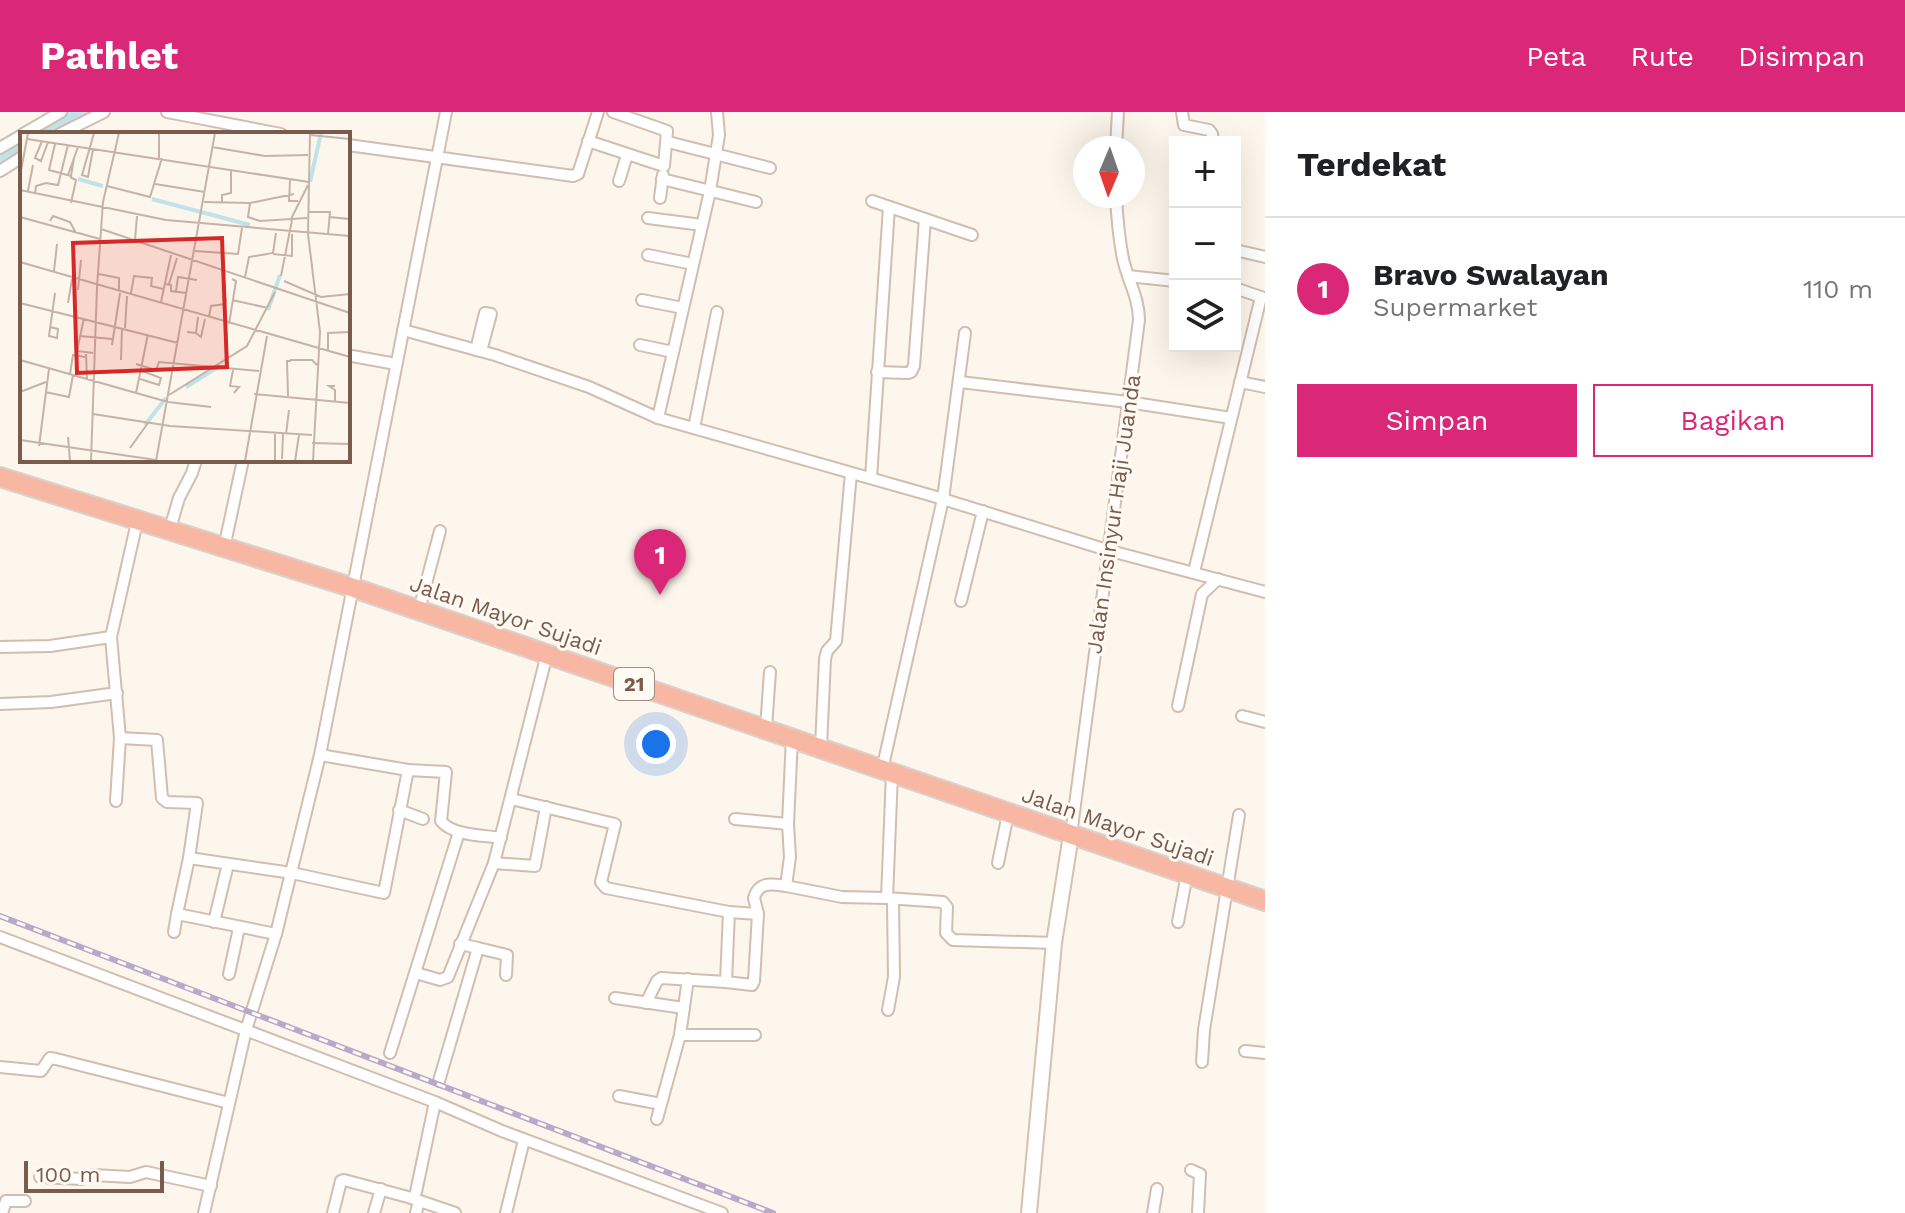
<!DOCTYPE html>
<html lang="id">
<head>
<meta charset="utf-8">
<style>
	:root { --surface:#fff; --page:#f2f2f2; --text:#202124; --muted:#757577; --line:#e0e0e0; --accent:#db2777 }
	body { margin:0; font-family:"Work Sans",sans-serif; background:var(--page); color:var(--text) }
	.controls { position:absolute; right:24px; top:24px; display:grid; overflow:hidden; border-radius:0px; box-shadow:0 8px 32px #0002 }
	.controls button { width:72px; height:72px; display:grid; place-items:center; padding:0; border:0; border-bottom:2px solid var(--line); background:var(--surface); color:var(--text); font:40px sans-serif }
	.compass { position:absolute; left:1073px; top:24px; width:72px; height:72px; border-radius:50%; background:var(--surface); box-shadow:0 8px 32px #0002; rotate:182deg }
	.scale { position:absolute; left:24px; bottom:20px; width:140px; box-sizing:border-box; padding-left:8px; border:4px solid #7a5c4d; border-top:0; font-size:22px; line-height:28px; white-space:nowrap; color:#7a5c4d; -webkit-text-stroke:6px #fffaf3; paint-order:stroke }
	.you { position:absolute; left:656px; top:632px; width:28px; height:28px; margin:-20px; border:6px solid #fff; border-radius:50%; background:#1a73e8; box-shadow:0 0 0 12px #1a73e833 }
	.badge { display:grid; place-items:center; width:52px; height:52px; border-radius:50%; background:var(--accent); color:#fff; font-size:26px; font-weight:700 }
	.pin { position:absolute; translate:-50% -66px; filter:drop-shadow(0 2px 4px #0008) }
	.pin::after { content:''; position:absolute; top:42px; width:28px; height:24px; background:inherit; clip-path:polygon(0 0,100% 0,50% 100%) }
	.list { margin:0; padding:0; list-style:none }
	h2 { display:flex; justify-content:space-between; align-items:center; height:104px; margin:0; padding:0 32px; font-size:34px }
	h2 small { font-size:26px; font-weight:400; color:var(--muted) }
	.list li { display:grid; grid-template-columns:52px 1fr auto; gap:24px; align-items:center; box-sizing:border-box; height:144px; padding:0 32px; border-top:2px solid var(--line) }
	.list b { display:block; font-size:30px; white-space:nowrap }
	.list p { margin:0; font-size:26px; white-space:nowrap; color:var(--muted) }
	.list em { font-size:26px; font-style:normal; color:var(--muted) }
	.actions { display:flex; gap:16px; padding:24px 32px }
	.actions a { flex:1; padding:18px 0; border:2px solid var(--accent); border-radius:0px; text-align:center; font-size:28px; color:var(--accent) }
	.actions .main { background:var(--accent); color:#fff }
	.icon { flex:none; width:44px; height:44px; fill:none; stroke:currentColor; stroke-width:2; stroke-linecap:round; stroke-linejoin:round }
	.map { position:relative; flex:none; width:1265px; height:1101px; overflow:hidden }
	header { display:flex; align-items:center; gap:48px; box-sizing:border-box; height:112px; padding:0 40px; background:var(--accent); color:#fff }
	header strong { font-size:38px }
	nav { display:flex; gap:44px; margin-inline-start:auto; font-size:28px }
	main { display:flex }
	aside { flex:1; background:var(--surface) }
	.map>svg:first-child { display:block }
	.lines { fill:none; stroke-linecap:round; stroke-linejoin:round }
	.river { stroke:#bfe3e8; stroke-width:16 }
	.street-casing { stroke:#d1beb0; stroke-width:14 }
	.secondary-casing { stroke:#d6c0b0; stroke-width:18 }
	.highway-casing { stroke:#dad1cd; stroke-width:22 }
	.street { stroke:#fff; stroke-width:10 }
	.secondary { stroke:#fff; stroke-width:14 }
	.highway { stroke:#f7b7a3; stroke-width:18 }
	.rail-casing { stroke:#b9a8c9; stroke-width:6 }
	.rail { stroke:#fffaf3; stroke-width:3; stroke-dasharray:9; stroke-linecap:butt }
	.labels { text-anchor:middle; stroke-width:6; stroke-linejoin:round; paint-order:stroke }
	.shield { fill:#fffaf3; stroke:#a28b7f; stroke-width:2 }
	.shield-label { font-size:20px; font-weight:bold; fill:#7a5c4d }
	.street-label { font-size:22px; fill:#7a5c4d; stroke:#fffaf3 }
	.inset-river { fill:none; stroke:#bfe3e8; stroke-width:4 }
	.inset-road { fill:none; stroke:#c5b3a7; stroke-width:2 }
	.view { fill:#d62828; fill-opacity:0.15; stroke:#d62828; stroke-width:4 }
	.inset-edge { fill:none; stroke:#7a5c4d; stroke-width:4 }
</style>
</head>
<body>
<header>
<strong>Pathlet</strong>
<nav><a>Peta</a><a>Rute</a><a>Disimpan</a></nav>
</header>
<main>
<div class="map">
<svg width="1265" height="1101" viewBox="0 0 1265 1101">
	<rect width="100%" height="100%" fill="#fdf6ec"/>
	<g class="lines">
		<g class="river">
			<path d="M 46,22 L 81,0"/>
			<path d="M 0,51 L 22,37"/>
		</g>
		<g class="street-casing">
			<g id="street">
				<path d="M 167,0 L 281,22"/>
				<path d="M 1182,0 L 1184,13 L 1209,18 L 1212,22 L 1213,30"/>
				<path d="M 23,22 L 61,0"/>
				<path d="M 60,22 L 104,0"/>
				<path d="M 588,29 L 664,54 L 667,19 L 613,0"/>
				<path d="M 668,30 L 770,56"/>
				<path d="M 348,33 L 573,64 L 578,62 L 598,0"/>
				<path d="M 0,36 L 22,23"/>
				<path d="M 1116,36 L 1118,0"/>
				<path d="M 0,59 L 22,45"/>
				<path d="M 662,67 L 756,90"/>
				<path d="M 619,69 L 627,43"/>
				<path d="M 660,86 L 663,63"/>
				<path d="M 872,89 L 972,123"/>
				<path d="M 648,106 L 702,113"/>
				<path d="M 1235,138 L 1265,145"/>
				<path d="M 648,143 L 693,152"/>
				<path d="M 1128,164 L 1175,169"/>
				<path d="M 642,188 L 683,196"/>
				<path d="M 403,218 L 495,243 L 589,275 L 658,306 L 933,384 L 1107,438 L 1265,480"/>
				<path d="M 640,233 L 673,240"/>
				<path d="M 476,238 L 485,201 L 491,202 L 481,239"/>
				<path d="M 352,244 L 396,252"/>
				<path d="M 877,260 L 908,261 L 911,260 L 914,254 L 925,107"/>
				<path d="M 960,270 L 1128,290 L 1231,306"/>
				<path d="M 1240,270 L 1265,275"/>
				<path d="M 658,306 L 710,79 L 719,23 L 717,0"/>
				<path d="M 694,316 L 717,200"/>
				<path d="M 871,366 L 889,95"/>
				<path d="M 169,420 L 179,386 L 192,361 L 196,348"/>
				<path d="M 224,436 L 243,348"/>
				<path d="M 1194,460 L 1261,185 L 1235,176"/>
				<path d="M 961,489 L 983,399"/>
				<path d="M 419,498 L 440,419"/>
				<path d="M 111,525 L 120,626 L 116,689"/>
				<path d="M 0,535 L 50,534 L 111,525 L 137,410"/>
				<path d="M 0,592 L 51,590 L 117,581"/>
				<path d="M 1178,594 L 1202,482 L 1218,467"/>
				<path d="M 1242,604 L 1265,610"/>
				<path d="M 766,616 L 770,560"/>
				<path d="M 120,626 L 157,628 L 162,686 L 167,690 L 197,691 L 189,746"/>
				<path d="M 821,635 L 825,547 L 827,539 L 836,529 L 851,361"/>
				<path d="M 320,643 L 408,658 L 446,660 L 441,709 C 453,724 483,723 501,726"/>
				<path d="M 882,658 L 943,387 L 965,221"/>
				<path d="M 892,661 L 887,786 L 943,790 L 947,795 L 946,821 L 953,828 L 1054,831"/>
				<path d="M 511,687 L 615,712 L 601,770 L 606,776 L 729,800 L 758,802 L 754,786 C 759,769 771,772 786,774 L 790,745 L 788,712 L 792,625"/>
				<path d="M 399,698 L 423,707"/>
				<path d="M 735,707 L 788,712"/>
				<path d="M 1071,723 L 1139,208 C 1139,186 1128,169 1123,147 C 1119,126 1117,105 1116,84"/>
				<path d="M 494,751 L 535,754 L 546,695"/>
				<path d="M 998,751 L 1008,702"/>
				<path d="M 786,774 L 842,785 L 887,786"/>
				<path d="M 729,800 L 726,870 L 752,873 L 754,869 L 758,802"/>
				<path d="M 214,810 L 228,752"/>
				<path d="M 1178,810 L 1187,762"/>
				<path d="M 174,820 L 177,802"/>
				<path d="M 276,822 L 177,802 L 189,746 L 292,761 L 384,781 L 408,658"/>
				<path d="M 0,825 L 435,990 L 502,1019 L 722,1101"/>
				<path d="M 478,836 L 507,843 L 506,863"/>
				<path d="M 416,861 L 440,868 L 448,865 L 494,751 L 547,542"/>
				<path d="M 229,862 L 239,816"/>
				<path d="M 615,886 L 684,896"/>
				<path d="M 646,891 L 657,869 L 661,866 L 726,870"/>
				<path d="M 888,898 L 894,865 L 893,788"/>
				<path d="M 680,923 L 755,923"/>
				<path d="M 1245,939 L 1265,941"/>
				<path d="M 390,941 L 459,720"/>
				<path d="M 1202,950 L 1204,918 L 1239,703"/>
				<path d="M 0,955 L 41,959 L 50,946 L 56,947 L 229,991"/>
				<path d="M 439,969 L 478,836 L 460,832"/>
				<path d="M 619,984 L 661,992"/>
				<path d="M 657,1007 L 680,923 L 688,867"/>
				<path d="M 1191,1058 L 1200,1062 L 1198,1101"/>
				<path d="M 40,1065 L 82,1067 L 93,1063 L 130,1065 L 146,1060 L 211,1074"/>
				<path d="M 416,1080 L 435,990"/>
				<path d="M 2,1101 L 6,1089 L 25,1089"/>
				<path d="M 204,1101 L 246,918 L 276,822 L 320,643 L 446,0"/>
				<path d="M 333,1101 L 341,1069 L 344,1068 L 408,1085 L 455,1101"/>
				<path d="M 374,1101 L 381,1077"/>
				<path d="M 416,1101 L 419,1089"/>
				<path d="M 506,1101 L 524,1028"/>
				<path d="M 1153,1101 L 1157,1077"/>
			</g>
		</g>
		<g class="secondary-casing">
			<path id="secondary" d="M 1029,1101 L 1054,831 L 1071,723"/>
		</g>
		<g class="highway-casing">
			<path id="highway" d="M 0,365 L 354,476 L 1265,789"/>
		</g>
		<use href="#street" class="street"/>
		<use href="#secondary" class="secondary"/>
		<use href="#highway" class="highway"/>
		<g class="rail-casing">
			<path id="rail" d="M 0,804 L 773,1101"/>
		</g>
		<use href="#rail" class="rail"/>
	</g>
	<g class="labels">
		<rect class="shield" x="614" y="556" width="40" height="32" rx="6"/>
		<g class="shield-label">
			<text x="634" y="579">21</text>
		</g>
		<g class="street-label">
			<text transform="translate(1113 402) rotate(-82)" y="8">Jalan Insinyur Haji Juanda</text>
			<text transform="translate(506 503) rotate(19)" y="8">Jalan Mayor Sujadi</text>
			<text transform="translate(1118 714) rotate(19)" y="8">Jalan Mayor Sujadi</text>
		</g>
	</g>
	<g transform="translate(20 20)">
		<rect width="330" height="330" fill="#fdf6ec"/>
		<path class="inset-river" d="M 58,47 L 83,54M 290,50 L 301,1M 132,67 L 230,93M 248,178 L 260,143M 166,255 L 198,235M 125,293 L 146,266"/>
		<path class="inset-road" d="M 290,1 L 288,102 L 300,200 L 293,329M 290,3 L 330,7M 7,7 L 289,50M 22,9 L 15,26 L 21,29 L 28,10M 35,12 L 29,38 L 51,44 L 54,26M 192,15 L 245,24 L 288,23M 73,17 L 68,45 L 62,43 L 74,1M 139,26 L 139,1M 48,43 L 58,15M 0,44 L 8,1M 50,45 L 56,48 L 51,71M 270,48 L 269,69 L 278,69M 135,52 L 185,60M 87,54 L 130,65 L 142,26M 0,58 L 146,88 L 330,104M 8,59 L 13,33M 15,62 L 16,54 L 26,51 L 38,53 L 48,13M 184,70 L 230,71 L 274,62M 202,70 L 202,63 L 211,61 L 211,39M 230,71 L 228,85 L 240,89 L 287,86M 288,80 L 310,80 L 308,102M 0,85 L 80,107M 309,85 L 329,87 L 329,122M 271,87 L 288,53M 30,89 L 33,84 L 50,90 L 56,101M 81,97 L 330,181M 115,108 L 117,84M 175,119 L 218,122 L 222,96M 253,122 L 272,124 L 272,102M 0,130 L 330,225M 34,139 L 37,112M 79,142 L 99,146 L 99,158M 261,144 L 272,88M 225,145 L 229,125 L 253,121 L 256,101M 264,149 L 301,165 L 330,162M 145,152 L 151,153 L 151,159 L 166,161M 149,152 L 157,126M 77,155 L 83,70 L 99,1M 58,158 L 61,128M 156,159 L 158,145 L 177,148M 111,161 L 114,144 L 132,146 L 131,154 L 143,157M 212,168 L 248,176M 141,170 L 151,123M 0,171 L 158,211M 48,171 L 52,147M 189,185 L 191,174 L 205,172 L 206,166M 64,186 L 57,219 L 73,221M 209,192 L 216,149 L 212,147M 30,195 L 38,197 L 37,206 L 29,204 L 35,161M 105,196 L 107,164M 167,200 L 176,201 L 178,185M 176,201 L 181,205 L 185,187M 60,204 L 92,207M 92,213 L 100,161M 308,219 L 308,201 L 329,200M 66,222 L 67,247M 0,228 L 148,270M 101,228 L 102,196M 270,228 L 292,228 L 297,233M 116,232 L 136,238 L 139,230 L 239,239M 213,238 L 210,254 L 219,255 L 214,261M 50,242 L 53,223 L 65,225M 120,247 L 139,253 L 141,246 L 122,239M 0,260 L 26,250M 25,260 L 49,265 L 53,243M 116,261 L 128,202M 234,262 L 330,271M 149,263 L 227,214 L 255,160M 268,264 L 267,229 L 271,229M 315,269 L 315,258 L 309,254 L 315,254M 148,270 L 191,275M 73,282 L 150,294 L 292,303M 255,301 L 255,329M 266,302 L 269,278M 48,305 L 50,329M 0,308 L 143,329M 292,311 L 330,312M 19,314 L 29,237M 110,316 L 128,291M 262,327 L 263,302M 71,329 L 77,155M 136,329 L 195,1M 225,329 L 247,204M 275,329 L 279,303"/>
		<path class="view" d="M 202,106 L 207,235 L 57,241 L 53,111 Z"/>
		<rect width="330" height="330" class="inset-edge"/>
	</g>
</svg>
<div class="controls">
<button>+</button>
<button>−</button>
<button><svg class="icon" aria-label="layers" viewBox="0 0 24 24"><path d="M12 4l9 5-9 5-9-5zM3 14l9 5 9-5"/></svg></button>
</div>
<svg class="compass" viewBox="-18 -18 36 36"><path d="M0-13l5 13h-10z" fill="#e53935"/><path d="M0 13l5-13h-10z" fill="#757577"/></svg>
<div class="scale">100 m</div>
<div class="you"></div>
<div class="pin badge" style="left:660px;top:483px">1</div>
</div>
<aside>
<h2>Terdekat<small></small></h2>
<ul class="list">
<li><span class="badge">1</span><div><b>Bravo Swalayan</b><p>Supermarket</p></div><em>110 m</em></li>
</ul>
<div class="actions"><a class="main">Simpan</a><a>Bagikan</a></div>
</aside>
</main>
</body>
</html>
